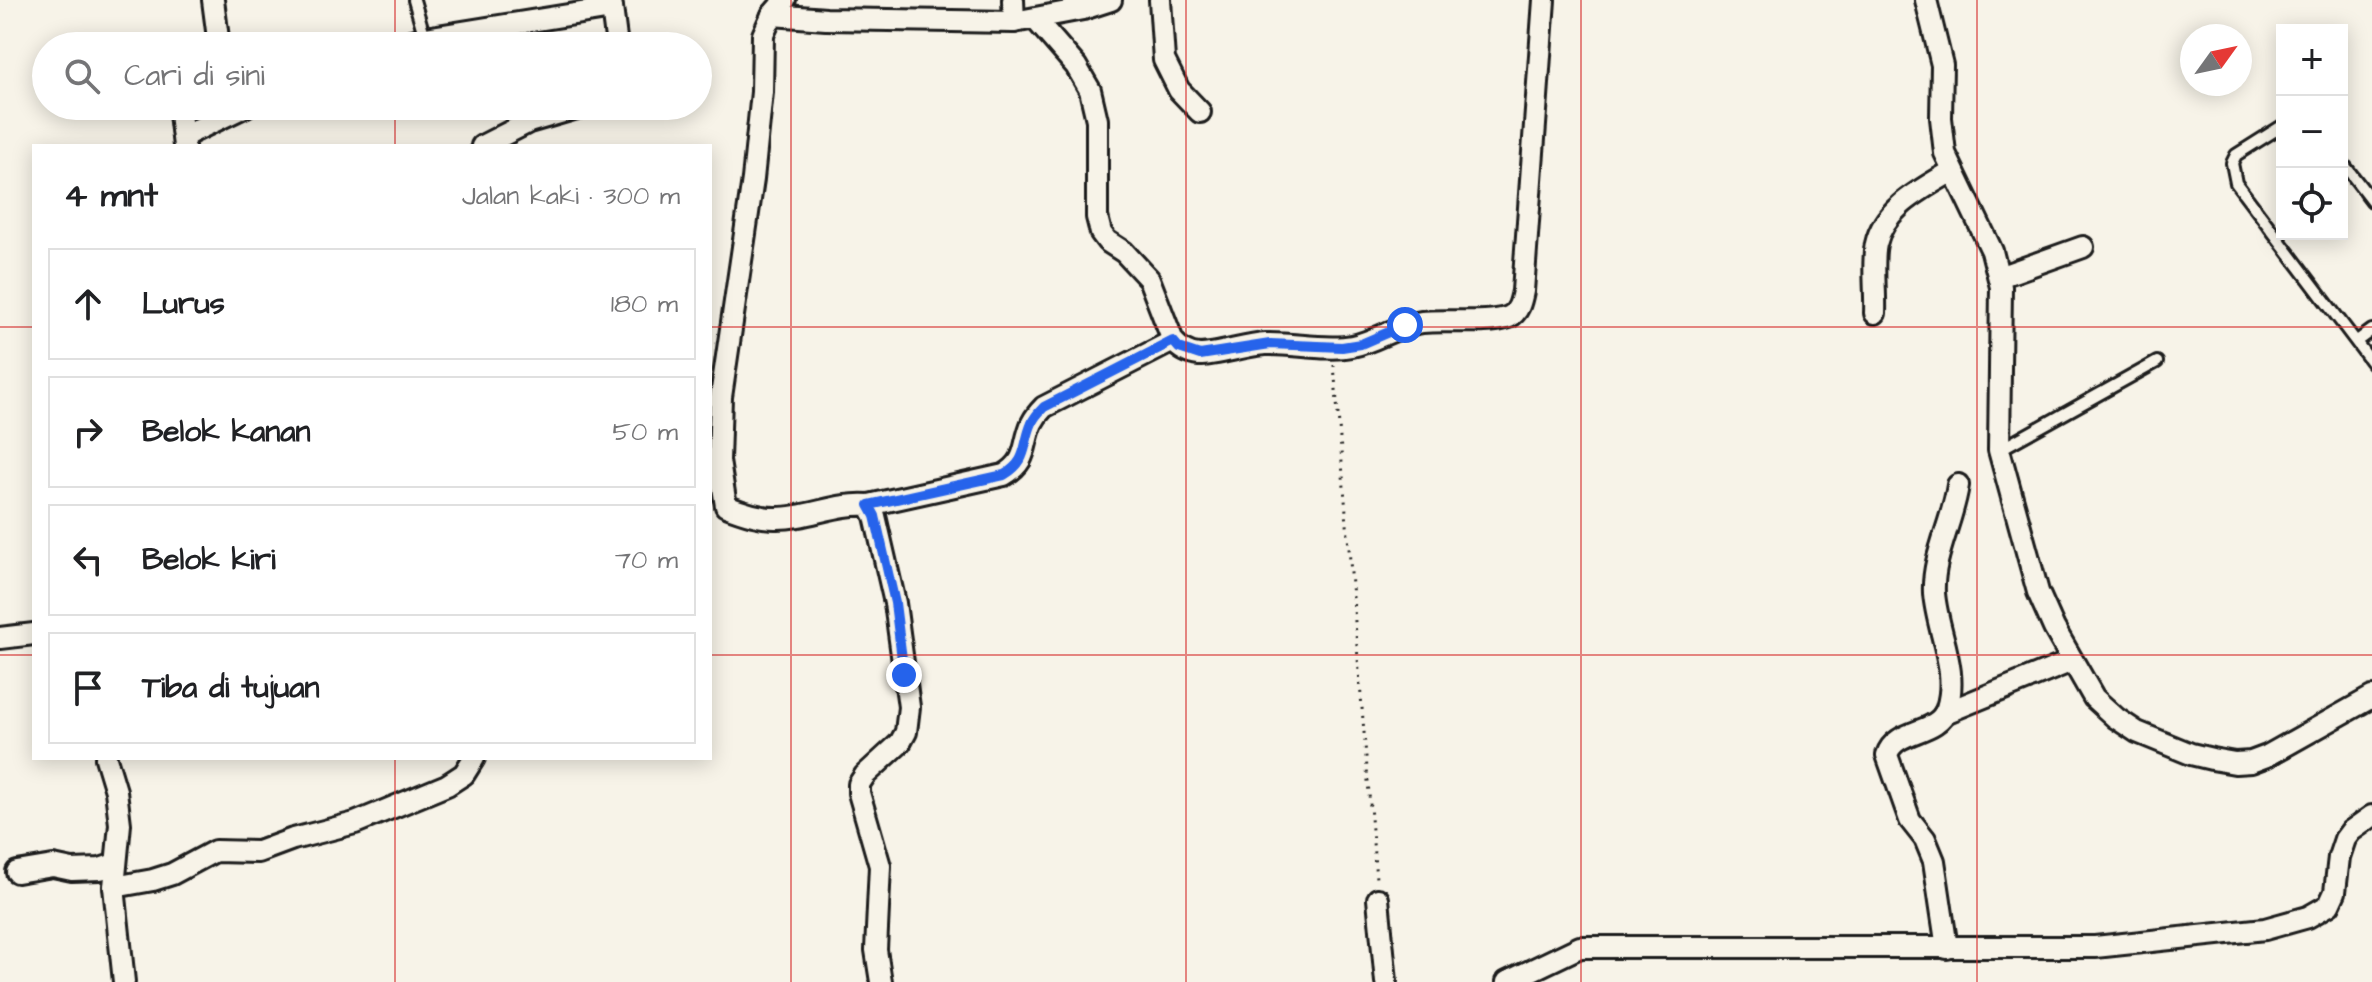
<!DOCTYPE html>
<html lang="id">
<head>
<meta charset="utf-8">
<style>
	:root { --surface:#fff; --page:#f2f2f2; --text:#202124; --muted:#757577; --line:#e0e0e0 }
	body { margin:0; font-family:"Architects Daughter",sans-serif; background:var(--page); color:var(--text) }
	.controls { position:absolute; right:24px; top:24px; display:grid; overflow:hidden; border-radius:0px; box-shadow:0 4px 20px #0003 }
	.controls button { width:72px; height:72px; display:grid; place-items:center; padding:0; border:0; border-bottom:2px solid var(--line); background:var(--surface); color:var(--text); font:40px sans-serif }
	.compass { position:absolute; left:2180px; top:24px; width:72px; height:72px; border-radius:50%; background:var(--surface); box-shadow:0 4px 20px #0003; rotate:57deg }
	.stop { position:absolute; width:24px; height:24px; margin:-18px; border:6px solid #2563eb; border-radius:50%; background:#fff }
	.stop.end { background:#2563eb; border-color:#fff; box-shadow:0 2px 8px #0008 }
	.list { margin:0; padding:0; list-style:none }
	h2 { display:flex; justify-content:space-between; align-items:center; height:104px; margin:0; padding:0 32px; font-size:34px }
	h2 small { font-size:26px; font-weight:400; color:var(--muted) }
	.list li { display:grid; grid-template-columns:52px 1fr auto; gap:24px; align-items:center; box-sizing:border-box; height:112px; margin:0 16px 16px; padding:0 16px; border:2px solid var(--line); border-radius:0px }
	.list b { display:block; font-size:30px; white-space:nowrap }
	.list em { font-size:26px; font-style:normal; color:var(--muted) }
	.icon { flex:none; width:44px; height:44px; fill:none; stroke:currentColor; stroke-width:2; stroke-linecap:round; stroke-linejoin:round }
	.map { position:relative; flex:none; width:2372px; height:982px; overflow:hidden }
	.search { position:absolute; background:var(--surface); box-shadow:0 4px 20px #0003; left:32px; top:32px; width:680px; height:88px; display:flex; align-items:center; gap:20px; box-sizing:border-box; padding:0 28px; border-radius:44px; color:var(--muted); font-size:30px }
	.panel { position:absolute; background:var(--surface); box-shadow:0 4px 20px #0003; left:32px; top:144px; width:680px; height:616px; border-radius:0px }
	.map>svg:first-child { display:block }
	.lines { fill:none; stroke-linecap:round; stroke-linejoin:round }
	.lane-casing { stroke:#1c1c1c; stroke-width:16 }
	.street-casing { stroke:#1c1c1c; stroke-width:26 }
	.path { stroke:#1c1c1c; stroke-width:3; stroke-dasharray:2 6; stroke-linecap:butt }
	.lane { stroke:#f7f3e8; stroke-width:10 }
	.street { stroke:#f7f3e8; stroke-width:20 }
	.route { stroke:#2563eb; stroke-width:10 }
	.grid { fill:none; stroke:#d62828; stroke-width:2; stroke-opacity:0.55 }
</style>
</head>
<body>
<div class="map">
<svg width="2372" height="982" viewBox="0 0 2372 982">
	<rect width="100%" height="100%" fill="#f7f3e8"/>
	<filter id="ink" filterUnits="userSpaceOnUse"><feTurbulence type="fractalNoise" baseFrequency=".0125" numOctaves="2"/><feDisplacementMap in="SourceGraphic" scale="16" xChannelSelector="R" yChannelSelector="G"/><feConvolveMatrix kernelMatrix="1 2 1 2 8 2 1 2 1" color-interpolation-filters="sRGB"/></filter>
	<g filter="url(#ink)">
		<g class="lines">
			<g class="lane-casing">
				<g id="lane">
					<path d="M 414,0 L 425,38"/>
					<path d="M 2282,126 L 2236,155 L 2232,163 L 2236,183 L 2372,363"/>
					<path d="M 2342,162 L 2372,201"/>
					<path d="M 2357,341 L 2372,330"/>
					<path d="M 1999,450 L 2157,362"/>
				</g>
			</g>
			<g class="street-casing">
				<g id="street">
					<path d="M 213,0 L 219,46"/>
					<path d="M 611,0 L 617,46"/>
					<path d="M 785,0 L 772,15 L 763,35 L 762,92 L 753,179 L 721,397 L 719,461 L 726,506 C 741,512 758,518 775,518 C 807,519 837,502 869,505 L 875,516 L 895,603 L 909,707 L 906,732 L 900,743 L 865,775 L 859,784 L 859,793 L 880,866 L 876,950 L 881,982"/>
					<path d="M 1013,0 L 1014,22"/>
					<path d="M 1160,0 L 1164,60 L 1179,90 L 1200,112"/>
					<path d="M 1926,0 L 1942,65 L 1941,118 L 1945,153 L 1992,251 L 2001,287 L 1999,450 L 2038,592 L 2054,628 L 2094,698 L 2116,718 L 2137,732 L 2191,754 L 2212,759 L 2235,763 L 2251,762 L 2267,756 L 2372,697"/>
					<path d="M 772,15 L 826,19 L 1014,22 L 1083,9 L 1111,0"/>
					<path d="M 1036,20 L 1076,66 L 1090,90 L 1097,120 L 1097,217 L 1101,233 L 1107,241 L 1124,252 L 1149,279 L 1173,341 C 1180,349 1188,354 1199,355 C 1219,355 1245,345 1266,344 C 1293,343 1326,351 1352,346 C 1377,341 1397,325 1422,322 C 1447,319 1487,325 1509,317 C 1519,312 1521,301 1523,291 L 1544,0"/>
					<path d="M 391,46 L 425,38 L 612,8"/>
					<path d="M 179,106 L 184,146"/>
					<path d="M 184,136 L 246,106"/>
					<path d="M 482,146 L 529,122 L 584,106"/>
					<path d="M 1999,277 L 2083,247"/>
					<path d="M 1875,313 C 1876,294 1872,262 1876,244 C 1884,207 1923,189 1952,171"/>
					<path d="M 869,505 L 1004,475 C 1029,460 1022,446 1032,423 C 1035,417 1039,412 1044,407 L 1173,341"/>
					<path d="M 0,638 L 34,634"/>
					<path d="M 1945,713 L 2072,661"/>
					<path d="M 106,758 L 116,791 L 120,824 L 114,887 L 124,982"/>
					<path d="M 17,872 L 53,866 L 72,870 L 100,869 L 115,864"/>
					<path d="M 114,887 L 153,880 L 172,874 L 215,851 L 258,852 L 293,839 L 355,823 L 447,785 L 464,774 L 474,758"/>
					<path d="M 1378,899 L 1386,982"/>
					<path d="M 1947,948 L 1934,861 L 1925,839 L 1910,820 L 1887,755 C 1895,728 1938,736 1947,708 C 1959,669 1937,632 1934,593 C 1932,557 1953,521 1958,485"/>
					<path d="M 1507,982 L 1580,947 L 2095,947 L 2265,929 L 2308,917 L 2329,905 L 2335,892 L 2339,857 L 2345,839 L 2351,831 L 2372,816"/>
				</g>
			</g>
			<path class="path" d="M 1334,365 L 1376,879"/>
			<use href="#lane" class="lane"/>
			<use href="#street" class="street"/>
		</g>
	</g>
	<g class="lines" filter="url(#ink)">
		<path class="route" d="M 904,675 L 895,603 L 875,516 L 869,505 L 1004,475 C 1029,460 1022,446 1032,423 C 1034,417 1039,412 1044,407 L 1173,341 L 1179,348 L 1200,355 L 1270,344 L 1342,347 L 1361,344 L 1405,325"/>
	</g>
	<path class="grid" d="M 395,0 L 395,46M 791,0 L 791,982M 1186,0 L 1186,982M 1581,0 L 1581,982M 1977,0 L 1977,982M 395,106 L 395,146M 0,327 L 34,327M 710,327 L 2372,327M 0,655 L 34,655M 710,655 L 2372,655M 395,758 L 395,982"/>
</svg>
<div class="controls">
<button>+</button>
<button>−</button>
<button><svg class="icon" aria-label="locate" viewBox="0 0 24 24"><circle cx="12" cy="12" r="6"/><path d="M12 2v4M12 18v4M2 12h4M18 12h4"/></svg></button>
</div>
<svg class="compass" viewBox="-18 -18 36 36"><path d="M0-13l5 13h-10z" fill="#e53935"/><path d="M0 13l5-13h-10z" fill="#757577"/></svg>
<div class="stop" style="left:1405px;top:325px"></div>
<div class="stop end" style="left:904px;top:675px"></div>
<div class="search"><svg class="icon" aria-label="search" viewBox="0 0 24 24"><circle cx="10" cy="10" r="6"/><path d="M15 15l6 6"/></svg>Cari di sini</div>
<section class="panel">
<h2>4 mnt<small>Jalan kaki · 300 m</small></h2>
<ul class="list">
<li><svg class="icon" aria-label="ahead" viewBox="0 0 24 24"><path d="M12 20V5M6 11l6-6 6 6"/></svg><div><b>Lurus</b></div><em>180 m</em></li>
<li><svg class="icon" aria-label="right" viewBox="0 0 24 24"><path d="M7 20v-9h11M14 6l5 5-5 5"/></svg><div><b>Belok kanan</b></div><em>50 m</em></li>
<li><svg class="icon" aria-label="left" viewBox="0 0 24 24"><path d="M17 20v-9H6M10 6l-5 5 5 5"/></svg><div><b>Belok kiri</b></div><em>70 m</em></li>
<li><svg class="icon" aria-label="arrive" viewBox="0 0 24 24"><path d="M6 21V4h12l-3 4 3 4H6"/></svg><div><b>Tiba di tujuan</b></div></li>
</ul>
</section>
</div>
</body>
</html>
